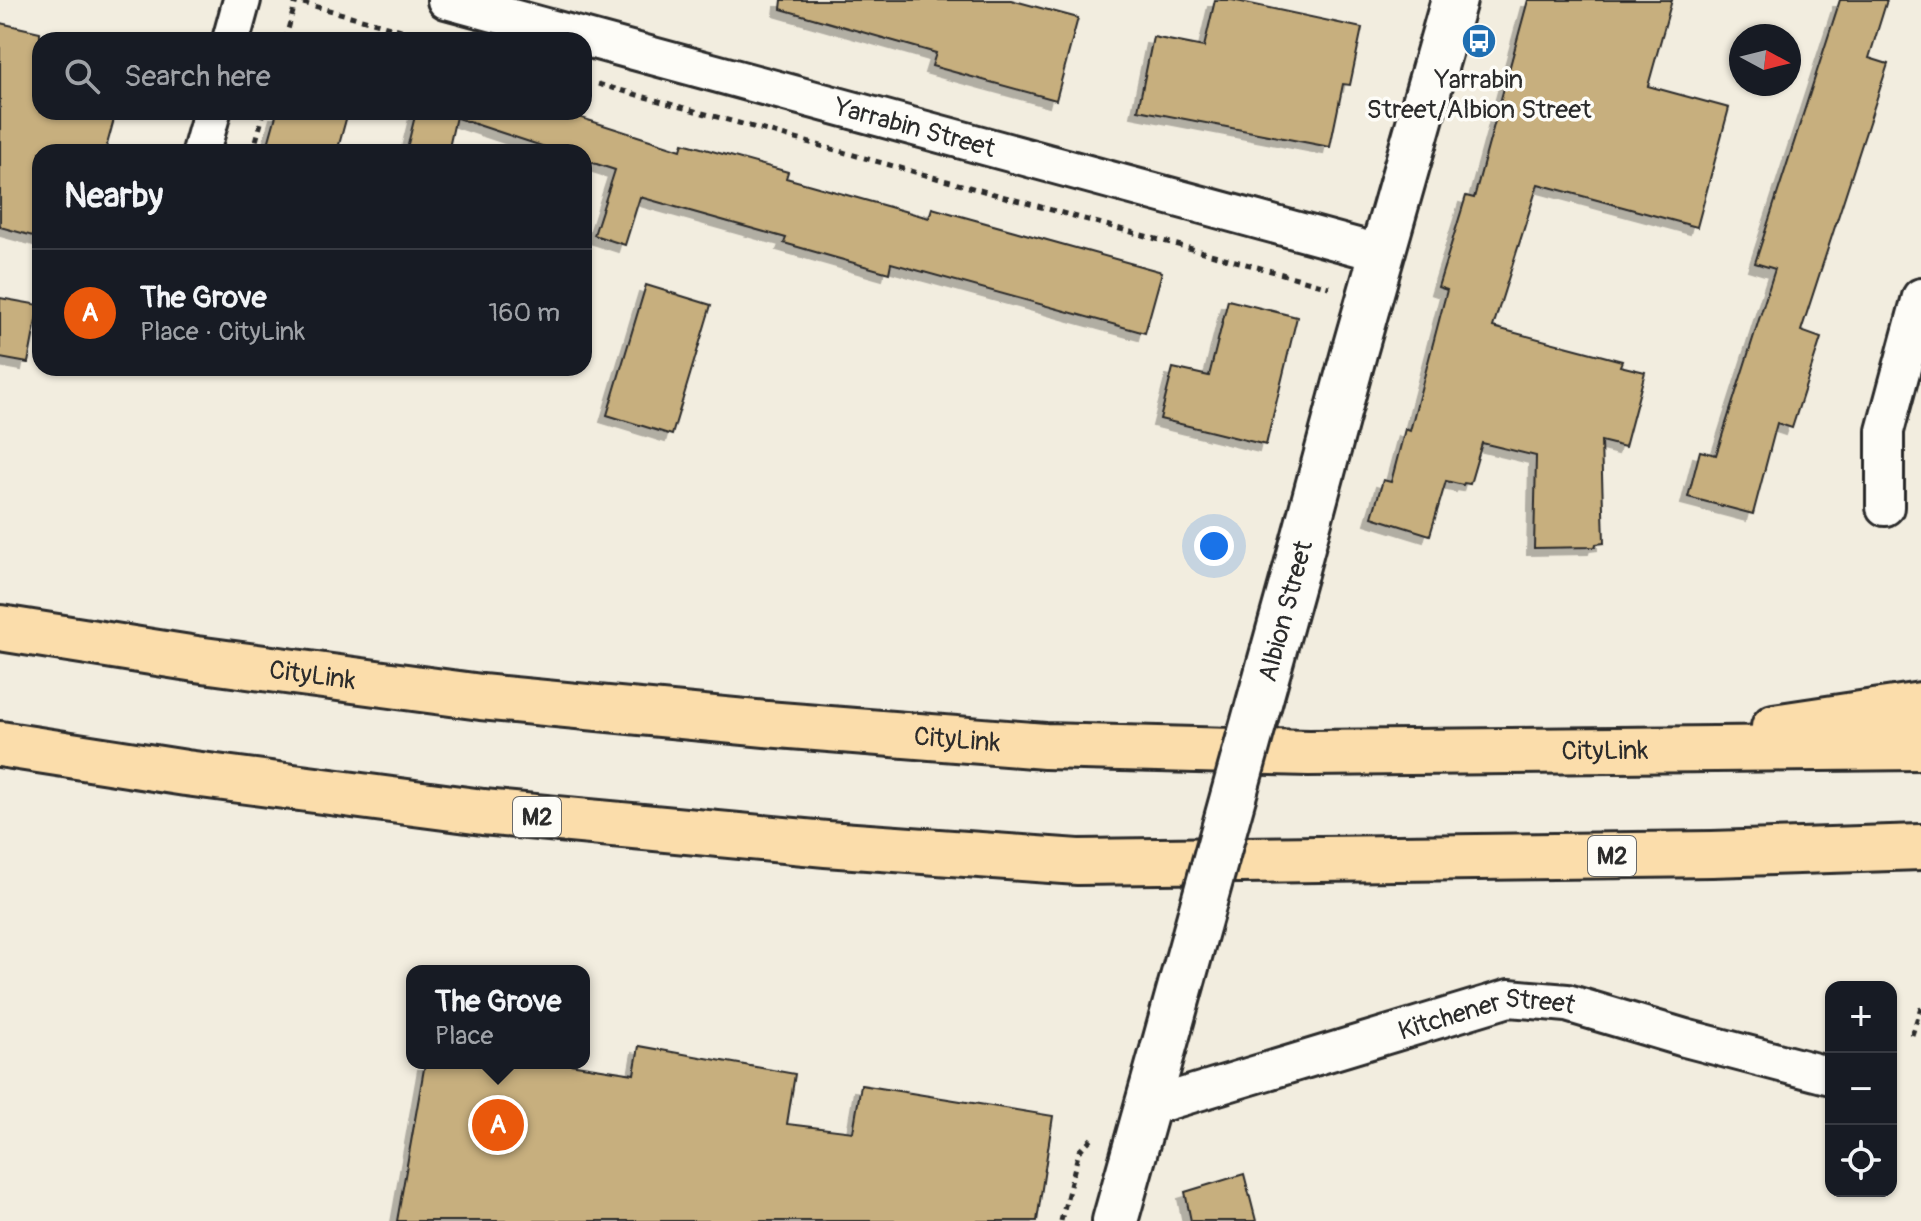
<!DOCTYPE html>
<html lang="en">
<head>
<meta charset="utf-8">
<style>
	:root { --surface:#171b24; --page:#242831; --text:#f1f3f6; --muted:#9ea1a6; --line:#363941; --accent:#ea580c }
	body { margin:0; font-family:Pangolin,sans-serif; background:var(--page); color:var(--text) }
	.controls { position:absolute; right:24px; bottom:24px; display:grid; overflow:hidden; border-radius:16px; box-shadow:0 2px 6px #0004 }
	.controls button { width:72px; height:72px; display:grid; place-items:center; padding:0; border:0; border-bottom:2px solid var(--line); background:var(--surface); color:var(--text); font:40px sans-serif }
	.compass { position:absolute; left:1729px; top:24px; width:72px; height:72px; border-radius:50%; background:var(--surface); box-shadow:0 2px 6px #0004; rotate:97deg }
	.you { position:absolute; left:1214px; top:546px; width:28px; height:28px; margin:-20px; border:6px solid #fff; border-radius:50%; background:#1a73e8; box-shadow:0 0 0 12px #1a73e833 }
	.badge { display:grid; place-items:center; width:52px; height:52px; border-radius:50%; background:var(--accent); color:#fff; font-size:26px; font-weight:700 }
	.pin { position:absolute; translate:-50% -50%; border:4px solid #fff; box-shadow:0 2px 8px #0006 }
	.popup { position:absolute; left:406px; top:965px; width:184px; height:104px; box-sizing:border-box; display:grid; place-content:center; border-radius:16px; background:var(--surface); filter:drop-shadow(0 2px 6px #0005); font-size:26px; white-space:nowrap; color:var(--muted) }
	.popup b { font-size:30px; color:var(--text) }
	.popup::after { content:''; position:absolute; left:50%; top:100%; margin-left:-16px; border:16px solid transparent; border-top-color:var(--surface) }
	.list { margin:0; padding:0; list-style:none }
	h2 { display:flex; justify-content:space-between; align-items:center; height:104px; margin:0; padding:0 32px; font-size:34px }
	h2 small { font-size:26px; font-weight:400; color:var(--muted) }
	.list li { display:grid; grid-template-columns:52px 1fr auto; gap:24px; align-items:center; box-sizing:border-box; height:128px; padding:0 32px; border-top:2px solid var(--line) }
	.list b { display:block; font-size:30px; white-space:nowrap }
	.list p { margin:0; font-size:26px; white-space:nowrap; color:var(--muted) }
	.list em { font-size:26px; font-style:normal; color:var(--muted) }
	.icon { flex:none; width:44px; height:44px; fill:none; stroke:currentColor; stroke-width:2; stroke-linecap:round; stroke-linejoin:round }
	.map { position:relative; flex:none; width:1921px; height:1221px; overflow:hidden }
	.search { position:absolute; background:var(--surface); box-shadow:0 2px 6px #0004; left:32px; top:32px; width:560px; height:88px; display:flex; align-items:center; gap:20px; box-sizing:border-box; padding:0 28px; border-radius:24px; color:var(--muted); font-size:30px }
	.panel { position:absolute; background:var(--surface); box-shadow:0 2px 6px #0004; left:32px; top:144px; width:560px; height:232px; border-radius:24px }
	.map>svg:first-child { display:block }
	.building { fill:#c7af7e; stroke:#2b2b2b; stroke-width:2; filter:url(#shadow) }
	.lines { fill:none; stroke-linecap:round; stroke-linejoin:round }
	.street-casing { stroke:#2b2b2b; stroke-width:42 }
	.secondary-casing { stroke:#2b2b2b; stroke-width:50 }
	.highway-casing { stroke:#2b2b2b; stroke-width:50 }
	.path { stroke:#2b2b2b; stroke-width:5; stroke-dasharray:6 6; stroke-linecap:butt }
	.street { stroke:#fdfcf7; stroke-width:36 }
	.secondary { stroke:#fdfcf7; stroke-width:44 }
	.highway { stroke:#fbddab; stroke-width:44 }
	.secondary-bridge-casing { stroke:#2b2b2b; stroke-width:50; stroke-linecap:butt }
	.secondary-bridge { stroke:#fdfcf7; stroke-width:44 }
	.labels { text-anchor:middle; stroke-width:7; stroke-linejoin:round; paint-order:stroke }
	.shield { fill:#fdfcf7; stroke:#6a6a68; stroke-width:2 }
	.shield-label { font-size:24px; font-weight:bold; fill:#2b2b2b }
	.poi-label { font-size:26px; fill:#2b2b2b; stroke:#fdfcf7 }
	.street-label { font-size:26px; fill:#2b2b2b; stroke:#fdfcf7 }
</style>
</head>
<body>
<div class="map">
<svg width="1921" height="1221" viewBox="0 0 1921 1221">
	<defs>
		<filter id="shadow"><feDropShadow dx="-7" dy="7" stdDeviation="0" flood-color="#0004"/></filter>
	</defs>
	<rect width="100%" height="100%" fill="#f2eddf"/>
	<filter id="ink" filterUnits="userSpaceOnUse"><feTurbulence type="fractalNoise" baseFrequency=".0125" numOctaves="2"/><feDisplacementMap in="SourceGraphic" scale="16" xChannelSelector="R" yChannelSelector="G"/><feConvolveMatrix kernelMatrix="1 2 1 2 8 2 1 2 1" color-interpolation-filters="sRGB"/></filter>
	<g filter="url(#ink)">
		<g class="building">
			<path d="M 782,0 L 1011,0 L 1078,18 L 1056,100 L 932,66 L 936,53 L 781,9 Z"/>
			<path d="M 1215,0 L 1232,0 L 1362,28 L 1350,85 L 1343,84 L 1330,147 L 1138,110 L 1153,37 L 1204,47 Z"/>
			<path d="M 1528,0 L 1672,0 L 1648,86 L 1729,108 L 1697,227 L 1538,184 L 1493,327 L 1622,361 L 1620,366 L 1645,372 L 1625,447 L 1601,441 L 1604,543 L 1596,544 L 1595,547 L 1534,548 L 1536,456 L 1482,443 L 1470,484 L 1464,483 L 1463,485 L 1446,481 L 1430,535 L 1372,517 L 1383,480 L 1391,482 L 1405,429 L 1410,431 L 1447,290 L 1438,287 L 1466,196 L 1474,198 Z"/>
			<path d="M 1840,0 L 1887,0 L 1869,58 L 1888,64 L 1801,331 L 1821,338 L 1792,428 L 1777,423 L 1753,514 L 1688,497 L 1700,451 L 1716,455 L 1775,269 L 1755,263 Z"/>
			<path d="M 0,23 L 40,32 L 40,112 L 116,112 L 105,152 L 40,152 L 40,238 L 0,227 Z"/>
			<path d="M 277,112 L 348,112 L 337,152 L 296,152 L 268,144 Z"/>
			<path d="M 416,112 L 457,112 L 448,152 L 406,152 Z"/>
			<path d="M 458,112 L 563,112 L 681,150 L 683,143 L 788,172 L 786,178 L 929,218 L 932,208 L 1162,272 L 1145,333 L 891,263 L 889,273 L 784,243 L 786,238 L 640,197 L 625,245 L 594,235 L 615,170 L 584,160 L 584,152 L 560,152 L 457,118 Z"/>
			<path d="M 646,285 L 711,305 L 672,435 L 607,415 Z"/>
			<path d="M 0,298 L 39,305 L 28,363 L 0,358 Z"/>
			<path d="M 1228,300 L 1297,317 L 1266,445 L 1160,419 L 1173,368 L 1209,376 Z"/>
			<path d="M 639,1046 L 795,1074 L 787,1124 L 853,1132 L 861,1085 L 1053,1116 L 1037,1221 L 397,1221 L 425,1063 L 563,1063 L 634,1074 Z"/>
			<path d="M 1244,1174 L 1256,1221 L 1191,1221 L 1185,1192 Z"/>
		</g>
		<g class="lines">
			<g class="street-casing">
				<g id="street">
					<path id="s1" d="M 446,0 L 1383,254"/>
					<path d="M 231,40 L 242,0"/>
					<path d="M 201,152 L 212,112"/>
					<path d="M 1885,507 L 1885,431 L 1921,297"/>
					<path id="s2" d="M 1145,1108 L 1509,998 L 1567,1003 L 1685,1038 L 1831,1076"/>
				</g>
			</g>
			<g class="secondary-casing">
				<g id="secondary">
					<path d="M 1295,573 L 1355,349 L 1454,0"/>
					<path d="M 1115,1221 L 1163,1050"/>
				</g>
			</g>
			<g class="highway-casing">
				<g id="highway">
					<path id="s3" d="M 0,628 L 196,659 L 481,697 L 766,724 L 1045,746 L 1309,753 L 1921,747"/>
					<path d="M 1774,727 L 1921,705"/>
					<path d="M 0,744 L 186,773 L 483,812 L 826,844 L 1078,862 L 1712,854 L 1921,847"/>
				</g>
			</g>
			<g class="path">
				<path d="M 285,40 L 296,1 L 434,39"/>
				<path d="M 598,84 L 1329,287"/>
				<path d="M 253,152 L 264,112"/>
				<path d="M 1912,1035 L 1921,1007"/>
				<path d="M 1061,1221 L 1079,1151 L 1095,1135"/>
			</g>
			<use href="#street" class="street"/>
			<use href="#secondary" class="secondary"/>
			<use href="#highway" class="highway"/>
			<g class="secondary-bridge-casing">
				<path id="secondary-bridge" d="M 1163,1050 L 1295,573"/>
			</g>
			<use href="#secondary-bridge" class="secondary-bridge"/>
		</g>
	</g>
	<defs>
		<g id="bus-disc" transform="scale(1.8)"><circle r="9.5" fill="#1f6fb2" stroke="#fdfcf7"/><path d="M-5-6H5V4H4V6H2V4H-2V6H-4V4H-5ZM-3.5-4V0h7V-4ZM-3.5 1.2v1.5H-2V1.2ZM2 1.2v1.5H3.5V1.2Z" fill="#fff"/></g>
	</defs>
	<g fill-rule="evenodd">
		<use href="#bus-disc" x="1479" y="41"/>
	</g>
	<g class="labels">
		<g class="shield">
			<rect x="513" y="797" width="48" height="40" rx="6"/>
			<rect x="1588" y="836" width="48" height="40" rx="6"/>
		</g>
		<g class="shield-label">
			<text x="537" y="825">M2</text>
			<text x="1612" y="864">M2</text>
		</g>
		<g class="poi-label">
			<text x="1479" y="88">Yarrabin<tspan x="1479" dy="30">Street/Albion Street</tspan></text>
		</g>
		<g class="street-label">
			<text dy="9" stroke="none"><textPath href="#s1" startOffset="486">Yarrabin Street</textPath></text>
			<text transform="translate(1285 611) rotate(-75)" y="9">Albion Street</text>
			<text dy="9" stroke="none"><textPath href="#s3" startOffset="316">CityLink</textPath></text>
			<text dy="9" stroke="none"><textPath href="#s3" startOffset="964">CityLink</textPath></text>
			<text dy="9" stroke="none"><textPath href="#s3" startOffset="1612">CityLink</textPath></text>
			<text dy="9" stroke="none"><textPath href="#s2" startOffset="356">Kitchener Street</textPath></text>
		</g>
	</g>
</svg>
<div class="controls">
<button>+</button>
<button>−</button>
<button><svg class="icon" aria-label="locate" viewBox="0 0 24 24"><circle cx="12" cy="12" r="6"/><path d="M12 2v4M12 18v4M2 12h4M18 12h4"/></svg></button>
</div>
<svg class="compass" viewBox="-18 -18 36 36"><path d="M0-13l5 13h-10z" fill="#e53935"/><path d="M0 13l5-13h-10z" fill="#9ea1a6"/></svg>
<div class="you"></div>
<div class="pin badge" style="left:498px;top:1125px">A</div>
<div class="popup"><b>The Grove</b>Place</div>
<div class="search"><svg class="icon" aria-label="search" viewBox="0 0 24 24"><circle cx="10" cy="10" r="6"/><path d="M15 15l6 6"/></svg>Search here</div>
<section class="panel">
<h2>Nearby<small></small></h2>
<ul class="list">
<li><span class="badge">A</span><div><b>The Grove</b><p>Place · CityLink</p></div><em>160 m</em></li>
</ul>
</section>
</div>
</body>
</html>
